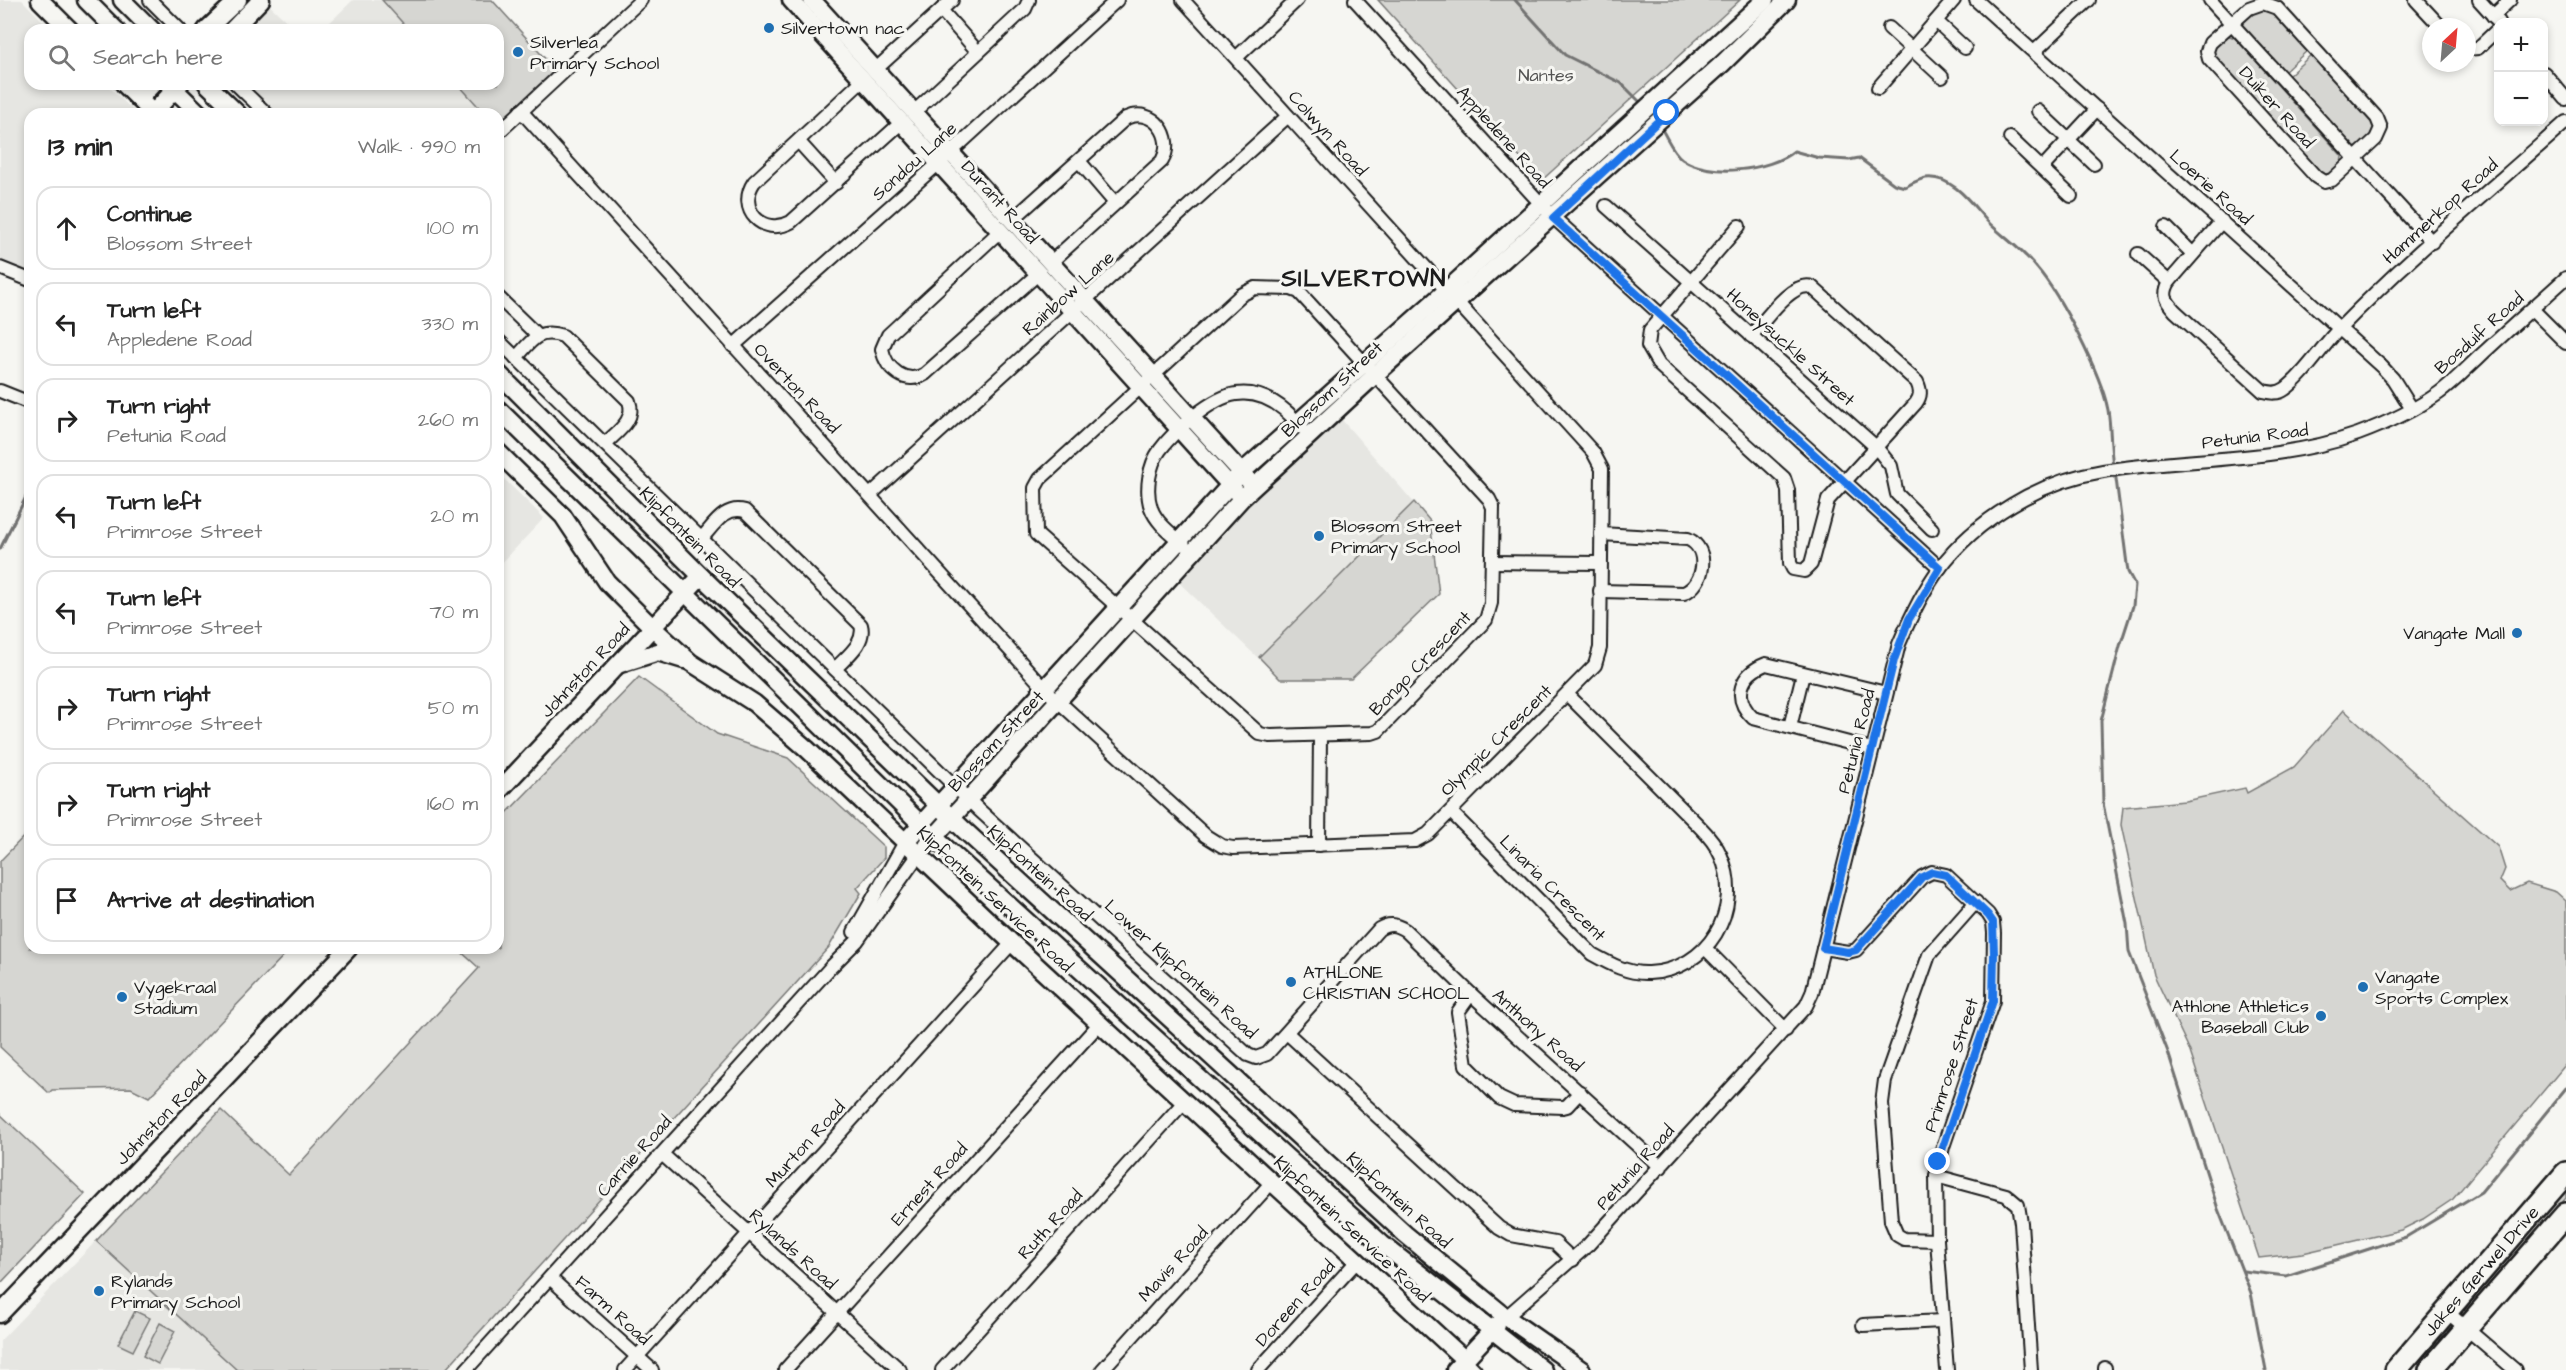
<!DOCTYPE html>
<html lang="en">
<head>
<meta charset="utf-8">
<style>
	:root { --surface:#fff; --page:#f6f6f6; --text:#222; --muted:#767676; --line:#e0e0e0 }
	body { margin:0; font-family:"Architects Daughter",sans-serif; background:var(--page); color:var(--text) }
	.controls { position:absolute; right:18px; top:18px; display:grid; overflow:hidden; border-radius:12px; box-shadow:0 3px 9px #0003 }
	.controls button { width:54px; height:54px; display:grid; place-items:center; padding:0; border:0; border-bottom:2px solid var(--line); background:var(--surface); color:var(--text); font:30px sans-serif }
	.compass { position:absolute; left:2422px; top:18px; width:54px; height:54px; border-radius:50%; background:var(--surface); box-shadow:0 3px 9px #0003; rotate:26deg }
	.stop { position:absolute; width:18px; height:18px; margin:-14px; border:4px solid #1a73e8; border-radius:50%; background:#fff }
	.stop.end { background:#1a73e8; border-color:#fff; box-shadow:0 2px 6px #0008 }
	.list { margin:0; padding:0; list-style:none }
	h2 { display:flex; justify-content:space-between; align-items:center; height:78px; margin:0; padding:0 24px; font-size:26px }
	h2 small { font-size:20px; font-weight:400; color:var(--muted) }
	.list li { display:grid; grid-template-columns:39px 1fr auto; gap:18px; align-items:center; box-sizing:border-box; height:84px; margin:0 12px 12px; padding:0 12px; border:2px solid var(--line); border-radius:18px }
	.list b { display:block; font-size:22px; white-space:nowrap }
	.list p { margin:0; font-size:20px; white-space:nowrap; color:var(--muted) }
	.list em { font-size:20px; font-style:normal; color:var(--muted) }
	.icon { flex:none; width:33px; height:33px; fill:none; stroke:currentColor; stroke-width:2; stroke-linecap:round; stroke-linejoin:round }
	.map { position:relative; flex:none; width:2566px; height:1370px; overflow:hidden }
	.search { position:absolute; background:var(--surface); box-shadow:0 3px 9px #0003; left:24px; top:24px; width:480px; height:66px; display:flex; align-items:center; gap:15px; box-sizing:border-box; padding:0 21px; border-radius:18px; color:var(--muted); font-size:22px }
	.panel { position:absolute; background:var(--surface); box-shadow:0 3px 9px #0003; left:24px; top:108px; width:480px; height:846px; border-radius:18px }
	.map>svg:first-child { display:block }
	.built { fill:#e6e6e2 }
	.green { fill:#d6d6d2; stroke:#797977; stroke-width:1.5 }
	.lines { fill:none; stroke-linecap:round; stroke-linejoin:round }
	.stream { stroke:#727271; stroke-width:3 }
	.street-casing { stroke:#1c1c1c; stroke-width:16 }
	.secondary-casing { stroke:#1c1c1c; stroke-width:21 }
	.highway-casing { stroke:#1c1c1c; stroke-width:26 }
	.street { stroke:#f6f6f2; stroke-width:12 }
	.secondary { stroke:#f6f6f2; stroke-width:16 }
	.highway { stroke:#f6f6f2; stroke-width:21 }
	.route { stroke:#1a73e8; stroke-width:8 }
	.poi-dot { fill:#1f6fb2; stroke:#f6f6f2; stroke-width:2 }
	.labels { text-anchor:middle; stroke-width:6; stroke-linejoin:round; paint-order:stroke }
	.poi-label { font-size:18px; fill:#1c1c1c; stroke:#f6f6f2; text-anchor:start }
	.park-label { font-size:18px; fill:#545453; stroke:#f6f6f2 }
	.street-label { font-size:18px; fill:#1c1c1c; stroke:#f6f6f2 }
	.district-label { font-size:24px; font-weight:bold; letter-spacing:1.5px; fill:#1c1c1c; stroke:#f6f6f2 }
</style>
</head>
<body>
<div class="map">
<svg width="2566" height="1370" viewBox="0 0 2566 1370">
	<rect width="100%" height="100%" fill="#f6f6f2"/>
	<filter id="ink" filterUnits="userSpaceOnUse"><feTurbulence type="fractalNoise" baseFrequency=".0167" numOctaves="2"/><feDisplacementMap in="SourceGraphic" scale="12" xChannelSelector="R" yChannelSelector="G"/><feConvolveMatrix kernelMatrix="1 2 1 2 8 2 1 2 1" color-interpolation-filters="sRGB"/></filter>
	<g filter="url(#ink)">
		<g class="built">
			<path d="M 0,0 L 22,0 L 52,30 L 30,30 L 30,84 L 108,86 L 137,114 L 30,114 L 30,273 L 0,260 Z"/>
			<path d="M 264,0 L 296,30 L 232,30 Z"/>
			<path d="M 353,0 L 492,0 L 559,74 L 498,114 L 267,114 L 236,84 L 498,84 L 498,30 L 322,30 Z"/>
			<path d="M 1335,412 L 1430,521 L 1439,594 L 1351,679 L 1280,679 L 1171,575 Z"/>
			<path d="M 498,473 L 544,518 L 498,567 Z"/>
			<path d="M 96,1241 L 237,1370 L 0,1370 L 0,1341 Z"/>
		</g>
		<g class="green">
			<path d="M 382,0 L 492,0 L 559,74 L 498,128 L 498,114 L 485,114 L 458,84 L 498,84 L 498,30 L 409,30 Z"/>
			<path d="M 1378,0 L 1740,0 L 1541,181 Z"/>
			<path d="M 2269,7 L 2309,49 L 2283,73 L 2244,30 L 2242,23 L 2256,8 Z"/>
			<path d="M 2227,35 L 2235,38 L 2342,156 L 2341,165 L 2329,176 L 2322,177 L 2213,58 L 2213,46 Z"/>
			<path d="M 2313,53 L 2375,124 L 2374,134 L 2362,146 L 2353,148 L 2287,77 Z"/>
			<path d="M 1414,502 L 1430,521 L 1439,594 L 1351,679 L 1280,679 L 1259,657 Z"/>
			<path d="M 639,677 L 717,734 L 788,758 L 884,847 L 884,858 L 857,888 L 861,893 L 829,947 L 445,1370 L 237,1370 L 96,1241 L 221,1110 L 289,1175 L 479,968 L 457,948 L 498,948 L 498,822 Z"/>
			<path d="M 2344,710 L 2498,847 L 2505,869 L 2500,881 L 2510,891 L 2527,883 L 2556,892 L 2566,901 L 2566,1064 L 2453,1199 L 2423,1219 L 2401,1230 L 2303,1253 L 2259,1258 L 2189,1049 L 2154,975 L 2121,825 L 2123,807 L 2185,801 L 2245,788 L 2247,793 L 2294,767 Z"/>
			<path d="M 30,830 L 30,948 L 291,948 L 149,1097 L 131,1088 L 52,1090 L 49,1093 L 0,1047 L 0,861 Z"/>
			<path d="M 0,1114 L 85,1194 L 0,1284 Z"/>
			<path d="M 2566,1187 L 2566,1198 L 2465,1312 L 2468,1300 Z"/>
			<path d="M 135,1311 L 150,1318 L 133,1351 L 118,1344 Z"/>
			<path d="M 160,1323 L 175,1331 L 158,1364 L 143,1356 Z"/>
		</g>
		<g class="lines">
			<g class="stream">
				<path d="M 1515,0 L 1565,55 L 1621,83 L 1642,104"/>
				<path d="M 1661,128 C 1668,139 1672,151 1682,159 C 1709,178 1770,171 1794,151 L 1819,158 L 1849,160 L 1859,158 L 1894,184 L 1905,187 C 1911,184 1919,179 1926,178 C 1952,175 1972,204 1987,221 C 2003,237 2023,250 2037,268 C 2061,296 2101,374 2108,410 C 2111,428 2110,447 2113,465"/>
				<path d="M 2115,471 L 2128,572 L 2135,585 L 2133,606 L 2120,646 L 2101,721 L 2103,803 L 2127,924 L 2129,952 L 2168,1052 L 2218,1209 L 2251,1293 L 2266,1370"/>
				<path d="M 0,549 L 30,489"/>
				<path d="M 2243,1271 L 2286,1276 L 2406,1237 L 2481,1192 L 2566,1088"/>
			</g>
			<g class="street-casing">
				<g id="street">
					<path d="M 150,0 L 180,30"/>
					<path d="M 1355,0 L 1553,217 L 1940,568"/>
					<path d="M 1976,0 L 2382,367 L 2393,379 L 2412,409"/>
					<path d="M 2210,0 L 2432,242"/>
					<path d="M 2416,0 L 2441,27"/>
					<path d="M 2479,0 L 2499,22"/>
					<path d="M 2263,3 L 2277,8 L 2377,118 L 2381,128 L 2376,139 L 2332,180 L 2324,182 L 2316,177 L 2209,59 L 2207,51 L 2210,43 L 2249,8 Z"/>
					<path d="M 941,10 L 978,52"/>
					<path d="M 2493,16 L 2510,0"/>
					<path d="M 1936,21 L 1965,48"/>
					<path d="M 1889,28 L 1942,77"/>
					<path d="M 2467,49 L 2478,48 L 2498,29"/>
					<path d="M 2034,52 L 2089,0"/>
					<path d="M 1237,57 L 1297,0"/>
					<path d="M 875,70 L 952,0"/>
					<path d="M 2544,73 L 2566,99"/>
					<path d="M 863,80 L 754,182 C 736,209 763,237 791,222 L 902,122"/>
					<path d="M 236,84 L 267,114"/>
					<path d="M 1878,88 L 1954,0"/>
					<path d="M 521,111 L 1046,690 L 1206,836 L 1222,846 L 1233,848 L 1415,841 L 1428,834 L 1595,665 L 1600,648 L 1602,469 L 1593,452 L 1183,0"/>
					<path d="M 2038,111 L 2094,164"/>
					<path d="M 914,112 L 1025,9 L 1029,0"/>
					<path d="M 498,133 L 641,0"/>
					<path d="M 2010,138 L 2071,196"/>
					<path d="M 799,142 L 836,183"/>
					<path d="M 1079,161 L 1115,203"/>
					<path d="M 2042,168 L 2097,109"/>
					<path d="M 1606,206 L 1876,447 L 1891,466 L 1897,494 L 1932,529"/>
					<path d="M 1012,220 L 1126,118 C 1153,106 1176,137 1162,161 L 1050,263"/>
					<path d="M 2222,221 L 2169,282 C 2162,295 2165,300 2175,311 L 2263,391 C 2271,393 2278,394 2285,389 C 2303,377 2323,345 2340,328 C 2411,255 2490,190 2566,122"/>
					<path d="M 1739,226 L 1650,330 L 1648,346 L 1659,365 L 1784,478 L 1788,490 L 1790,563 L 1793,569 L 1804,571 L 1811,564 L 1828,500 L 1916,403 C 1921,396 1921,391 1917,382 L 1812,287 C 1792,280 1764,322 1751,336"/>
					<path d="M 2166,227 L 2193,254"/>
					<path d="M 1000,231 L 888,335 L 882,349 C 886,369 906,386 925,374 L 1039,273"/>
					<path d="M 2138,254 L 2169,282"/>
					<path d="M 0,268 L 30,280"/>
					<path d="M 1255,288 L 1291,289 L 1299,292 L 1489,499 L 1493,507 L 1491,603 L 1486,620 L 1378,731 L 1372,733 L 1270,736 L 1260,734 L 1036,534 L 1035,488 L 1040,479 L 1241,295 Z"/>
					<path d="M 498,297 L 537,335"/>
					<path d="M 2532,309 L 2566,343"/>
					<path d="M 498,340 L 978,809 L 1248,1055 L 1256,1058 L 1267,1054 L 1379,929 C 1389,923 1395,924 1405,930 L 1471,994 L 1661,1167"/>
					<path d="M 733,346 L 939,163 L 1117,0"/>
					<path d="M 516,358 C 532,340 538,328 563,336 L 629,401 C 636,420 618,431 605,444"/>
					<path d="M 0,391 L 30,403"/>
					<path d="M 870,495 L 1288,116"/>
					<path d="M 701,539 C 714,525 725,505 745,511 L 861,625 C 866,643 847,656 835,669"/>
					<path d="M 1184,545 C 1172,534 1157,524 1151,508 C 1145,490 1149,465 1160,450 C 1174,431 1212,397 1236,394 C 1263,390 1286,408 1302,428"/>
					<path d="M 1492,562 L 1600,563"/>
					<path d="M 1600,591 L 1684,593 C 1705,584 1710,549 1688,539 L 1601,534"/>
					<path d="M 1790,727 L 1803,674"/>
					<path d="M 1872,749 L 1753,718 C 1732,698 1740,674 1766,664 L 1886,693"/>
					<path d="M 1451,812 L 1592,954 C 1610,964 1628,974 1649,973 C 1708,970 1744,910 1721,856 C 1716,844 1708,835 1699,826 L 1567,694"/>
					<path d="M 1319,845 L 1320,736"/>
					<path d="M 854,932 L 905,842"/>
					<path d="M 1823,948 L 1848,952 L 1856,950 L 1922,877 L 1932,872 L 1946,875 L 1988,914 L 1993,922 L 1994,933 L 1993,1001 L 1943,1147 L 1936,1176 L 1937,1240 L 1947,1370"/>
					<path d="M 1706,949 L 1786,1030"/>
					<path d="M 1471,994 L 1458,1012 L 1466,1065 L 1499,1098 L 1514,1105 L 1563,1107 L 1567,1106 L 1580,1092"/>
					<path d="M 1287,1033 L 1499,1228 L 1511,1235 L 1555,1243 L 1573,1260"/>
					<path d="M 662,1154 L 900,1370"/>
					<path d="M 1936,1176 L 2006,1195 L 2018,1205 L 2021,1223 L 2031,1370"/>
					<path d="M 1937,1240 L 1904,1239 L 1897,1235 L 1891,1221 L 1882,1103 L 1885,1080 L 1929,955 L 1976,902"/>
					<path d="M 550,1278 L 652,1370"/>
					<path d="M 2446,1311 L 2515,1370"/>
					<path d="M 1506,1317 L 1588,1245 L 1806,1006 L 1812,993 L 1899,644 C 1910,618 1922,592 1939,569 C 1977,518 2041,481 2103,471 C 2188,457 2275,463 2358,434 C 2385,424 2415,410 2439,393 C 2453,383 2466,369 2479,357 C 2508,330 2537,304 2566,278"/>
					<path d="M 1863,1325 L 1942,1321"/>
					<path d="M 1465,1360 L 1475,1370"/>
					<path d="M 2105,1368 L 2105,1370"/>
					<path d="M 466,1370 L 830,968 L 857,941 L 919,854"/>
					<path d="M 625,1370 L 1012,943"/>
					<path d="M 785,1370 L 1100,1023"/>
					<path d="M 942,1370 L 1184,1102"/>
					<path d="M 1102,1370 L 1272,1182"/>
					<path d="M 1258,1370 L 1358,1260"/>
				</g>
			</g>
			<g class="secondary-casing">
				<g id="secondary">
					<path d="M 40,0 L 70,30"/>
					<path d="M 86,0 L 116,30"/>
					<path d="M 122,0 L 152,30"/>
					<path d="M 791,0 L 1237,493"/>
					<path d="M 812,0 L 1249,481"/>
					<path d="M 206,30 L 238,0"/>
					<path d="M 232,30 L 261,0"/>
					<path d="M 124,84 L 154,114"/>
					<path d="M 169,84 L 200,114"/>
					<path d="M 207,84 L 238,114"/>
					<path d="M 139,99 L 153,84"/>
					<path d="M 153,113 L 180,84"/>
					<path d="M 498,373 L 701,576 L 963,829 L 1405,1234 L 1506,1317 L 1582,1370"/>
					<path d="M 498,409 L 934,837 L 1382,1244 L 1543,1370"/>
					<path d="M 498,452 L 563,516 L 607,582 L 652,627 L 690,662 L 754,703 L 807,749 L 1012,943 L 1465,1360"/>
					<path d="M 620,664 L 658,652 L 684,660"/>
					<path d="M 498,792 L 701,576"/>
					<path d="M 905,842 L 1241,473 L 1446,291 L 1765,0"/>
					<path d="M 927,845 L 1242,498 L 1375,375 L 1722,64 L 1787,0"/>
					<path d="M 0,1314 L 349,948"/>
					<path d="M 1455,1370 L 1497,1325"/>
				</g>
			</g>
			<g class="highway-casing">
				<g id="highway">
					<path d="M 2396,1370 L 2566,1173"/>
					<path d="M 2430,1370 L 2566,1214"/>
				</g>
			</g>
			<use href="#street" class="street"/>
			<use href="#secondary" class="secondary"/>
			<use href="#highway" class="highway"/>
		</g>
	</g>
	<g class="lines" filter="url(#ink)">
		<path class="route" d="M 1667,113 L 1553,218 L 1940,568 L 1909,619 L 1894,660 L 1823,948 L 1848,952 L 1856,950 L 1922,877 L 1932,872 L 1946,875 L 1988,915 L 1993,922 L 1994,954 L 1993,1001 L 1938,1162"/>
	</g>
	<g class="poi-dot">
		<circle cx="769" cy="28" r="6"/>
		<circle cx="518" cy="52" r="6"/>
		<circle cx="1319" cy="536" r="6"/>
		<circle cx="2517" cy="633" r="6"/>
		<circle cx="1291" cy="982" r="6"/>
		<circle cx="2363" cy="987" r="6"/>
		<circle cx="122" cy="997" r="6"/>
		<circle cx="2321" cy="1016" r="6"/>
		<circle cx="99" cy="1291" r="6"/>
	</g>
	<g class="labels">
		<g class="poi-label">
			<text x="781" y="34">Silvertown nac</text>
			<text x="530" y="48">Silverlea<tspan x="530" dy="21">Primary School</tspan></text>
			<text x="1331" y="532">Blossom Street<tspan x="1331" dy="21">Primary School</tspan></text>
			<text x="2505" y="639" text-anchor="end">Vangate Mall</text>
			<text x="1303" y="978">ATHLONE<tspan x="1303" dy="21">CHRISTIAN SCHOOL</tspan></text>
			<text x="2375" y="983">Vangate<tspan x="2375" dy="21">Sports Complex</tspan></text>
			<text x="134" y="993">Vygekraal<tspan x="134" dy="21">Stadium</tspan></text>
			<text x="2309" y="1012" text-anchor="end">Athlone Athletics<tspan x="2309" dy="21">Baseball Club</tspan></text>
			<text x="111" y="1287">Rylands<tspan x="111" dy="21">Primary School</tspan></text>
		</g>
		<g class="park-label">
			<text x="1546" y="81">Nantes</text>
		</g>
		<g class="street-label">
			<text transform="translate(2277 107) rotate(48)" y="6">Duiker Road</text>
			<text transform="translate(1328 133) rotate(48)" y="6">Colwyn Road</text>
			<text transform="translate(1504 137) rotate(48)" y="6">Appledene Road</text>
			<text transform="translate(914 161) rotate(-42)" y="6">Sondou Lane</text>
			<text transform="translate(2211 187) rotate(42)" y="6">Loerie Road</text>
			<text transform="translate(1000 202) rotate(48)" y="6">Durant Road</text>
			<text transform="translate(2440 211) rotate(-42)" y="6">Hammerkop Road</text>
			<text transform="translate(1068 293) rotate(-42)" y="6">Rainbow Lane</text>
			<text transform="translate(2479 333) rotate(-42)" y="6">Bosduif Road</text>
			<text transform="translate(1791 347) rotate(42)" y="6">Honeysuckle Street</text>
			<text transform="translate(797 388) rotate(47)" y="6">Overton Road</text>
			<text transform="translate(1332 389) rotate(-43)" y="6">Blossom Street</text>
			<text transform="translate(2255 436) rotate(-7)" y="6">Petunia Road</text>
			<text transform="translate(690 537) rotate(45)" y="6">Klipfontein Road</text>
			<text transform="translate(1420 663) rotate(-46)" y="6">Bongo Crescent</text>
			<text transform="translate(585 670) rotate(-47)" y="6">Johnston Road</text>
			<text transform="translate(1496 740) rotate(-45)" y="6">Olympic Crescent</text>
			<text transform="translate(996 741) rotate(-47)" y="6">Blossom Street</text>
			<text transform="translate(1856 741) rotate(-76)" y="6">Petunia Road</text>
			<text transform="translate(1040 873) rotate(42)" y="6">Klipfontein Road</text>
			<text transform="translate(1553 888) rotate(45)" y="6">Linaria Crescent</text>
			<text transform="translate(995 899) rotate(43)" y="6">Klipfontein Service Road</text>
			<text transform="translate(1181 969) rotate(42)" y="6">Lower Klipfontein Road</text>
			<text transform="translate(1538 1030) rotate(42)" y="6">Anthony Road</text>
			<text transform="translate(1951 1065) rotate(-72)" y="6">Primrose Street</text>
			<text transform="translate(161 1118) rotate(-46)" y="6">Johnston Road</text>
			<text transform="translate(805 1144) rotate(-48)" y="6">Murton Road</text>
			<text transform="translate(634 1156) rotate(-48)" y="6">Carnie Road</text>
			<text transform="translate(1635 1167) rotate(-48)" y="6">Petunia Road</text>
			<text transform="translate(929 1184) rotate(-48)" y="6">Ernest Road</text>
			<text transform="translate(1399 1200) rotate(42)" y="6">Klipfontein Road</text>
			<text transform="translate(1050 1224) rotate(-48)" y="6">Ruth Road</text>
			<text transform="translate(1352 1229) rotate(43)" y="6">Klipfontein Service Road</text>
			<text transform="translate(793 1249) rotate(42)" y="6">Rylands Road</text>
			<text transform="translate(1173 1264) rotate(-48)" y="6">Mavis Road</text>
			<text transform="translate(2481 1271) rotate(-49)" y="6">Jakes Gerwel Drive</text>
			<text transform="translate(1295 1303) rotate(-48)" y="6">Doreen Road</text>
			<text transform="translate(613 1310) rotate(42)" y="6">Farm Road</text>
		</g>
		<g class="district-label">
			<text x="1364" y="286">SILVERTOWN</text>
		</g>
	</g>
</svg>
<div class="controls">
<button>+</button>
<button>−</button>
</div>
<svg class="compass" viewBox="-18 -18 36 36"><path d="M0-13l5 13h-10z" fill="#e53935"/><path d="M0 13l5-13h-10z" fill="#767676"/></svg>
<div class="stop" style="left:1667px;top:113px"></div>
<div class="stop end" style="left:1938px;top:1162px"></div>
<div class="search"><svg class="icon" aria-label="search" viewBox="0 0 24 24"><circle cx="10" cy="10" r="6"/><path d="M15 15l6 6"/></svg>Search here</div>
<section class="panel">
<h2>13 min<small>Walk · 990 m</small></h2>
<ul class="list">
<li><svg class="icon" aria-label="ahead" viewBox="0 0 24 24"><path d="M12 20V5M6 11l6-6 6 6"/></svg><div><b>Continue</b><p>Blossom Street</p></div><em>100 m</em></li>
<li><svg class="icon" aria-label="left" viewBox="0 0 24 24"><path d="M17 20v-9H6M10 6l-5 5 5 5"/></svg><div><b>Turn left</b><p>Appledene Road</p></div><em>330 m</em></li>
<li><svg class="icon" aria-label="right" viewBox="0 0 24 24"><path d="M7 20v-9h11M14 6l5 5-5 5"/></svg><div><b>Turn right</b><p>Petunia Road</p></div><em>260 m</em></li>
<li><svg class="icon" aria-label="left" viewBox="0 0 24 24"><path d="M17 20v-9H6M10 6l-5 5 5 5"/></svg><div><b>Turn left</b><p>Primrose Street</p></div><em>20 m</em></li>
<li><svg class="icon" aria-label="left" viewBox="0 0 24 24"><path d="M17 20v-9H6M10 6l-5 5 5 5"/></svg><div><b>Turn left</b><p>Primrose Street</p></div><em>70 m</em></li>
<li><svg class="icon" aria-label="right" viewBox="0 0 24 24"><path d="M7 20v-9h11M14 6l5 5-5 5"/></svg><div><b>Turn right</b><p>Primrose Street</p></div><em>50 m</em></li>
<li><svg class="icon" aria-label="right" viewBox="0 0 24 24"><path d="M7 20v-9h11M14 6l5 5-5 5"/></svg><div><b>Turn right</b><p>Primrose Street</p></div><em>160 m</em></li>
<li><svg class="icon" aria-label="arrive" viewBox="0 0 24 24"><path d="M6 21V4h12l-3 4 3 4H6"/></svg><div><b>Arrive at destination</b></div></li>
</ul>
</section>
</div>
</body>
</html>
